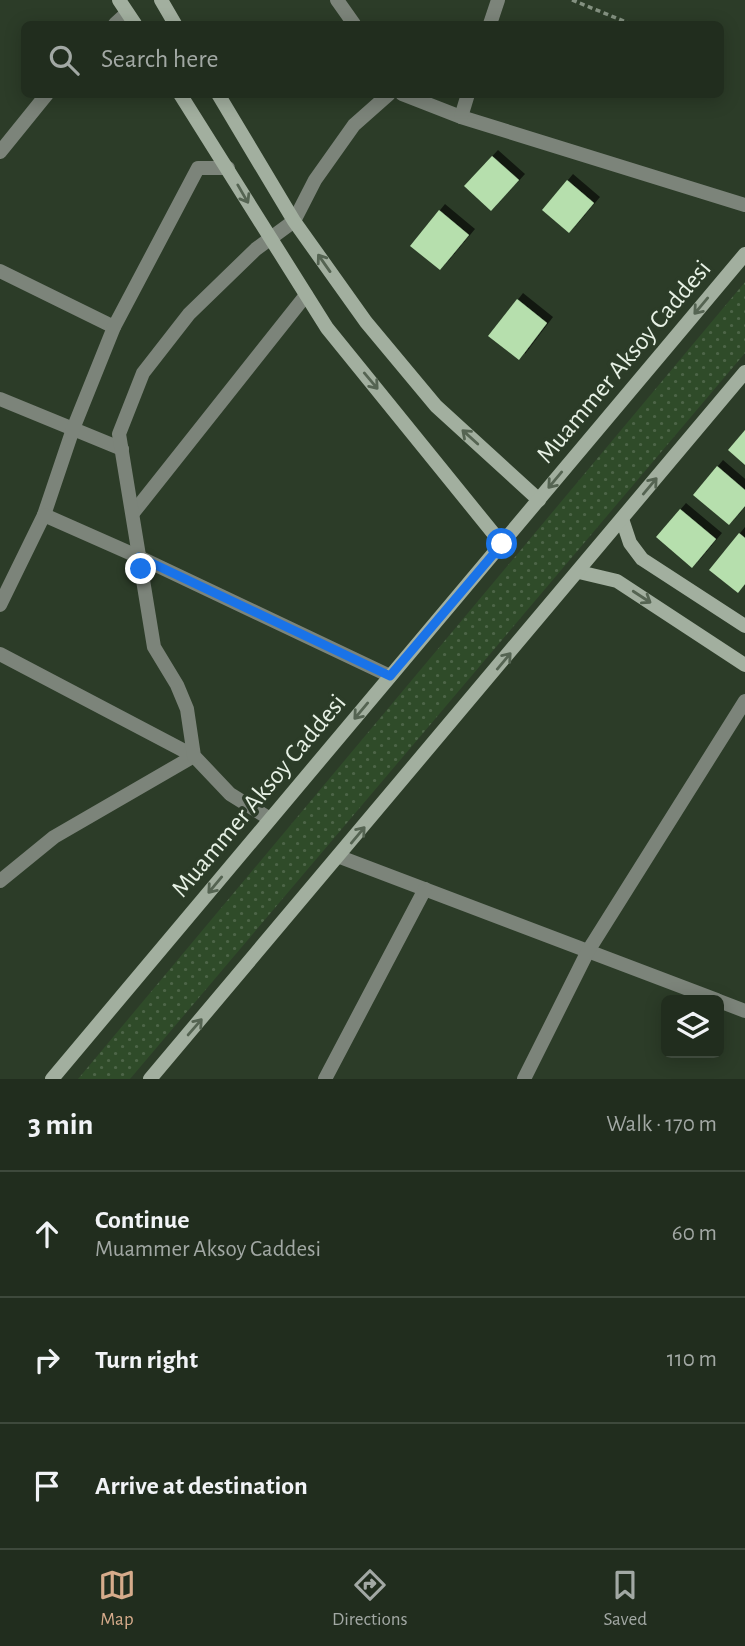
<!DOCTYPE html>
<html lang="en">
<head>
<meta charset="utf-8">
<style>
	:root { --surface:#212d1e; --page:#293527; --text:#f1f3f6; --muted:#a2a8a4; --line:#3e493c; --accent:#d6ab8b }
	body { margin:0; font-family:"Alegreya Sans",sans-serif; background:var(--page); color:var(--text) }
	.controls { position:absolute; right:21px; bottom:21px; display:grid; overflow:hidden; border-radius:10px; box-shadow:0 4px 18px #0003 }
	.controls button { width:63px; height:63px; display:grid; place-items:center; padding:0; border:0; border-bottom:2px solid var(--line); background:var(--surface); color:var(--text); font:35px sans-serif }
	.stop { position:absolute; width:21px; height:21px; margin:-16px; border:5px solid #1a73e8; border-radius:50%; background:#fff }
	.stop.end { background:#1a73e8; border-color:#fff; box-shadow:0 2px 7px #0008 }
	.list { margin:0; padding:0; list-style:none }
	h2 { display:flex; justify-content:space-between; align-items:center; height:91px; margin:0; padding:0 28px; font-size:30px }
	h2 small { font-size:23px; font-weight:400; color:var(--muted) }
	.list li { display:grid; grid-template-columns:46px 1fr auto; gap:21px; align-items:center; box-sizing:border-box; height:126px; padding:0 28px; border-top:2px solid var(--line) }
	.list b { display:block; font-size:26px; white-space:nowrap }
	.list p { margin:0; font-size:23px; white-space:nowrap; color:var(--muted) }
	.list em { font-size:23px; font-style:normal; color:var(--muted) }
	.icon { flex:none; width:38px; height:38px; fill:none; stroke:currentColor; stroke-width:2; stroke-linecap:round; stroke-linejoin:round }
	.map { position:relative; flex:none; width:745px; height:1079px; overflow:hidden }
	.search { position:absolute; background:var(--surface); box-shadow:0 4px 18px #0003; left:21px; right:21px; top:21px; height:77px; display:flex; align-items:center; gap:18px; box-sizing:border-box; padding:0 24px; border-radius:10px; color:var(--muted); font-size:26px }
	.sheet { height:469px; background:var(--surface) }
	nav { display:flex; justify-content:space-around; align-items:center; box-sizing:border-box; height:98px; border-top:2px solid var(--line); background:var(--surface); font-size:19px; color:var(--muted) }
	nav a { display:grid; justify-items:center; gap:4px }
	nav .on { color:var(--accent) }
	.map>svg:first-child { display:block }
	.grass { fill:url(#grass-dots) }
	.building { fill:#b6dfad; filter:url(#shadow) }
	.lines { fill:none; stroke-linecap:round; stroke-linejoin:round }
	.path { stroke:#849181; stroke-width:3.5; stroke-dasharray:5 3.5; stroke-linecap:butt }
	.street { stroke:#7c847a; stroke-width:14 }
	.secondary { stroke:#a2af9f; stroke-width:14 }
	.oneway { stroke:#556452 }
	.route { stroke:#1a73e8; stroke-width:9 }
	.labels { text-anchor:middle; stroke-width:7; stroke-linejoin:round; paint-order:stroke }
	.street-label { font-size:26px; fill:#e7f1e5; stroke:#2c3c28 }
</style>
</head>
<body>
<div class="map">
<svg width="745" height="1079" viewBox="0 0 745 1079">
	<defs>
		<pattern id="grass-dots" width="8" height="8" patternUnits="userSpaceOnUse" patternTransform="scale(1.75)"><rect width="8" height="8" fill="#2f4b29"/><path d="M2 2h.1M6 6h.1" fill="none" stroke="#4d6548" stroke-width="1.8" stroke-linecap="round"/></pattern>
		<filter id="shadow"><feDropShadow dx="6" dy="-6" stdDeviation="0" flood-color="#0009"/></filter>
	</defs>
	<rect width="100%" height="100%" fill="#2c3c28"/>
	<path class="grass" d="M 745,282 L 745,353 L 130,1079 L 78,1079 Z"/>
	<g class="building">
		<path d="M 492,156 L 519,180 L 491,211 L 464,186 Z"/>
		<path d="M 567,180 L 594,203 L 569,233 L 542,210 Z"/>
		<path d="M 439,210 L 469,235 L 440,270 L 410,246 Z"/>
		<path d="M 517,299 L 547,323 L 519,360 L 488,336 Z"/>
		<path d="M 745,430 L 745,465 L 728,450 Z"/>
		<path d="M 717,466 L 745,490 L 745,506 L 729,525 L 693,495 Z"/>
		<path d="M 680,509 L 716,539 L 692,568 L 656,537 Z"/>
		<path d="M 739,533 L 745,538 L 745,584 L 738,593 L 709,570 Z"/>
	</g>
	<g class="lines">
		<path class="path" d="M 572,0 L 631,24"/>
		<g class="street">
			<path d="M 337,0 L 354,24"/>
			<path d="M 115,24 L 127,13"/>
			<path d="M 490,24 L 498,0"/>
			<path d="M 402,94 L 461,117 L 745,205"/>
			<path d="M 461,117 L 468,94"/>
			<path d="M 0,152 L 47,94"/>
			<path d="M 0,271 L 114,327"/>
			<path d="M 0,399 L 122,449"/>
			<path d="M 133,513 L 306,295"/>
			<path d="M 44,515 L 73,429 L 114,327 L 198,168 L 228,168"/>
			<path d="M 0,605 L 44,515 L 139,557 L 390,676"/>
			<path d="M 0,654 L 194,756 L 54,837 L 0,881"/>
			<path d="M 270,819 L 230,794 L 194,756 L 187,709 L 177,685 L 154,647 L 119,434 L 143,373 L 189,314 L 256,249 L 294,221 L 315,180 L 354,125 L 389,94"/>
			<path d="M 340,857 L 717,1000"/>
			<path d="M 719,1001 L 745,1011"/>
			<path d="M 325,1079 L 425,889"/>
			<path d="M 524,1079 L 588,951 L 745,701"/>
		</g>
		<g class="secondary">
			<path d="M 119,0 L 135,24"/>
			<path d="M 161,0 L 175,24"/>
			<path d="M 180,94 L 327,328 L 502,544"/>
			<path d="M 218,94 L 294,221 L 366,322 L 436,406 L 539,500"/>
			<path d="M 622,519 L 630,543 L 642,559 L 745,626"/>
			<path d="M 579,572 L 617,581 L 745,665"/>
			<path d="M 52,1079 L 745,254"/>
			<path d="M 150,1079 L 745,372"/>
		</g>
	</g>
	<defs><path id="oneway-shaft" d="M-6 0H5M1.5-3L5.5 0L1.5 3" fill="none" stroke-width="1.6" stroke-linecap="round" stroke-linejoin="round" transform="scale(1.75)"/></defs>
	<g class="oneway">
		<use href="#oneway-shaft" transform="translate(243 194) rotate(60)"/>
		<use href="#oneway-shaft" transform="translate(324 263) rotate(-125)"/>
		<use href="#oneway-shaft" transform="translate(701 306) rotate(130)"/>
		<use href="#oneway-shaft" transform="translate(371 381) rotate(50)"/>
		<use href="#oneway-shaft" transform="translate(470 437) rotate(-138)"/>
		<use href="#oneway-shaft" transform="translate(555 480) rotate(130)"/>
		<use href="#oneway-shaft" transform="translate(650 486) rotate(-50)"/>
		<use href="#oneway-shaft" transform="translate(642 597) rotate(33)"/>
		<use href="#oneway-shaft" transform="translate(504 661) rotate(-50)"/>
		<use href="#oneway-shaft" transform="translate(361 711) rotate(130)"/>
		<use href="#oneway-shaft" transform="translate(358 835) rotate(-50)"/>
		<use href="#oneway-shaft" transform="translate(215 885) rotate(130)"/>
		<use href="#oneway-shaft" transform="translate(195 1027) rotate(-49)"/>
	</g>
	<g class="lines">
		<path class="route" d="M 141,569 L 139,557 L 390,676 L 502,544"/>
	</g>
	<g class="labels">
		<g class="street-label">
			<text transform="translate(623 361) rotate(-50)" y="9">Muammer Aksoy Caddesi</text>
			<text transform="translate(258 795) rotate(-50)" y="9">Muammer Aksoy Caddesi</text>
		</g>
	</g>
</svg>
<div class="controls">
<button><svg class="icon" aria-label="layers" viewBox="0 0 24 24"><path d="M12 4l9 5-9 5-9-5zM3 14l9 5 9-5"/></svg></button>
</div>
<div class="stop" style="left:502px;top:544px"></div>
<div class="stop end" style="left:141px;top:569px"></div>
<div class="search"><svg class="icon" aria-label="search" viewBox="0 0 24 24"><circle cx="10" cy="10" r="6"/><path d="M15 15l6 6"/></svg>Search here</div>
</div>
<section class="sheet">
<h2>3 min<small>Walk · 170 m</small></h2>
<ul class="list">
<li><svg class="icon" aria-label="ahead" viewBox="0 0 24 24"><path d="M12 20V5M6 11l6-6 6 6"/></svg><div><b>Continue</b><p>Muammer Aksoy Caddesi</p></div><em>60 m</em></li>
<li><svg class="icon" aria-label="right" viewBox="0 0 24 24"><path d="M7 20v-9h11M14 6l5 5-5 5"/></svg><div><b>Turn right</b></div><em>110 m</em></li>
<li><svg class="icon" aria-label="arrive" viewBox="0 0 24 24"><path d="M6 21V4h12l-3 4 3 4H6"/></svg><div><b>Arrive at destination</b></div></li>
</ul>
</section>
<nav>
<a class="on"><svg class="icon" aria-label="map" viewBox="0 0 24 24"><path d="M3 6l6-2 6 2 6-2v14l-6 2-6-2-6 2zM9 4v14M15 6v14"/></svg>Map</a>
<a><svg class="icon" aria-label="directions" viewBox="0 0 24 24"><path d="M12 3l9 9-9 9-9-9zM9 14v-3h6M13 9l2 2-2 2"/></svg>Directions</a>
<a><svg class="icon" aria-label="saved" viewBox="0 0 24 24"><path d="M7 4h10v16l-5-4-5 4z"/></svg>Saved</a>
</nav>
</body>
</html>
